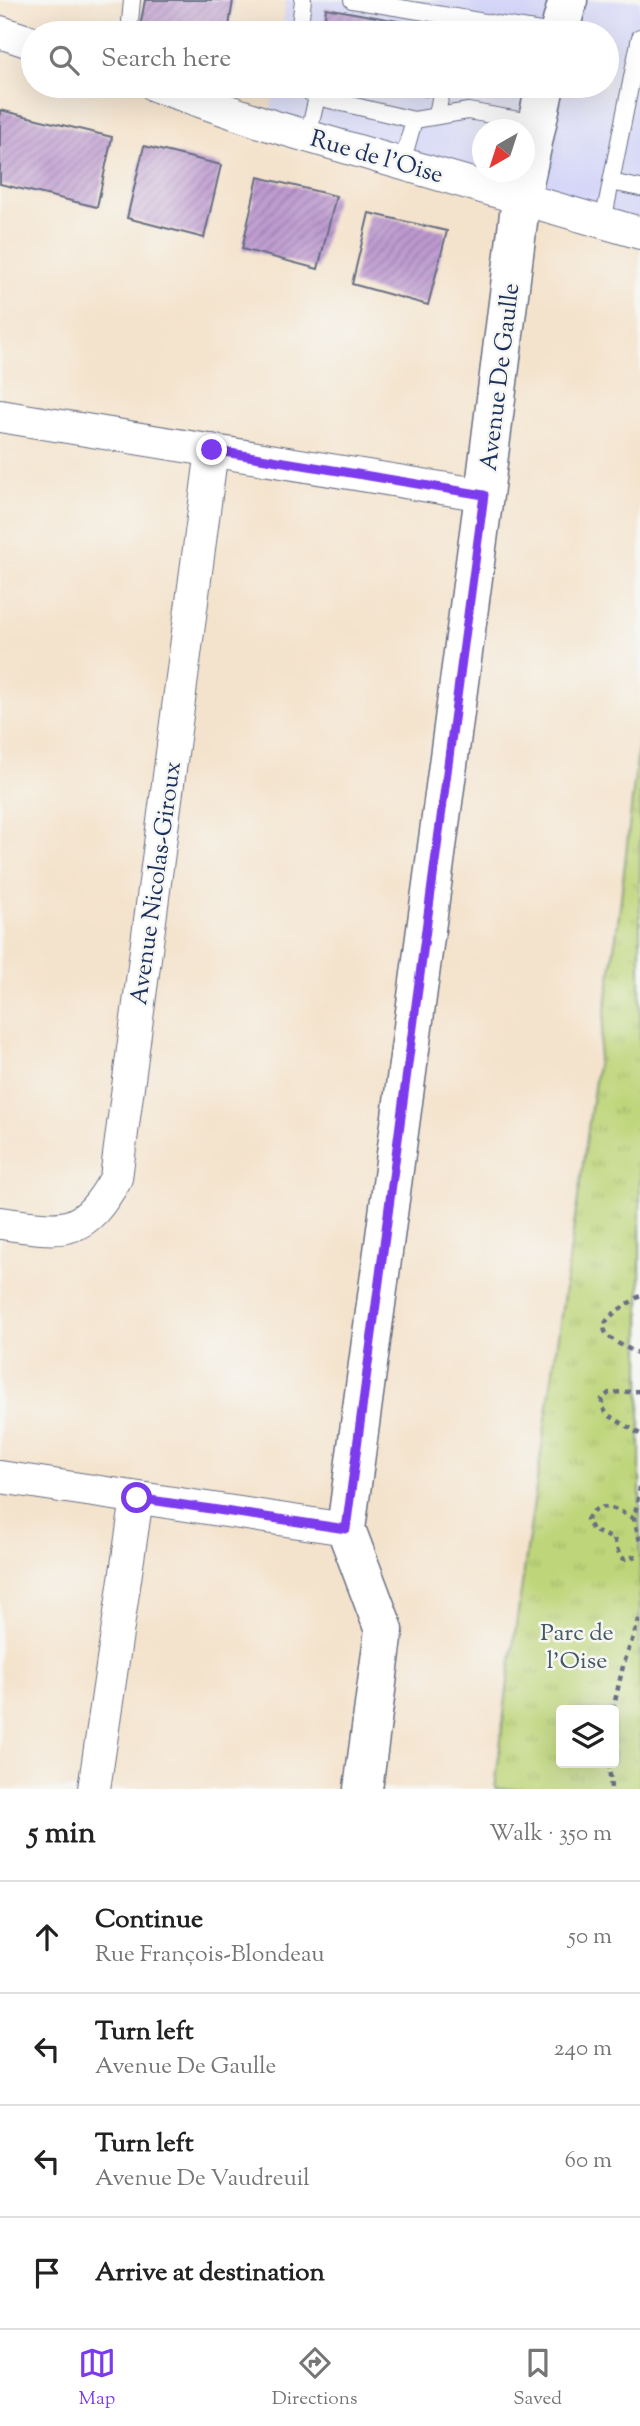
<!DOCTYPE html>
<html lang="en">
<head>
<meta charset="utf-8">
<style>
	:root { --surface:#fff; --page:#f6f6f6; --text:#222; --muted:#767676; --line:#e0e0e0; --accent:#7c3aed }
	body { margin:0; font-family:"Sorts Mill Goudy",serif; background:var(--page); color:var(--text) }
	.controls { position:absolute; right:21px; bottom:21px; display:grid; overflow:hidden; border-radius:7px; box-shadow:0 7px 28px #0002 }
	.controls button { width:63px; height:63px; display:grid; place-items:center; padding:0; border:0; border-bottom:2px solid var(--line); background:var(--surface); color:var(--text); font:35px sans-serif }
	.compass { position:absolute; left:472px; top:119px; width:63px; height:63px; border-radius:50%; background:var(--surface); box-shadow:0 7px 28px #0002; rotate:219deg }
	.stop { position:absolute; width:21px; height:21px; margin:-16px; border:5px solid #7c3aed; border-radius:50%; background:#fff }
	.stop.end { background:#7c3aed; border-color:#fff; box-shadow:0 2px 7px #0008 }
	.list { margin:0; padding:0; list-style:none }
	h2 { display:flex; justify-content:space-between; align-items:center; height:91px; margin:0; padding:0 28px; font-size:30px }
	h2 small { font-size:23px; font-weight:400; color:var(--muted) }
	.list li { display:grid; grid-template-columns:46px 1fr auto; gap:21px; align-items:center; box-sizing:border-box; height:112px; padding:0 28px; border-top:2px solid var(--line) }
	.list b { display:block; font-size:26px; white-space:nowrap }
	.list p { margin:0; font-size:23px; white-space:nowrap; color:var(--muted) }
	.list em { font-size:23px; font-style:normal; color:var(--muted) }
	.icon { flex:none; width:38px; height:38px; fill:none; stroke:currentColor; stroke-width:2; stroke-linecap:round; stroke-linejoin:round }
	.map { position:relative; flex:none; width:640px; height:1789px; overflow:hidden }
	.search { position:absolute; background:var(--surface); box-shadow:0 7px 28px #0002; left:21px; right:21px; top:21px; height:77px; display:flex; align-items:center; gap:18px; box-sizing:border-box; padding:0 24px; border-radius:38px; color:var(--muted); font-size:26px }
	.sheet { height:539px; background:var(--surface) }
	nav { display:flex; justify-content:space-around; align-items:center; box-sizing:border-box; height:98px; border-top:2px solid var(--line); background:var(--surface); font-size:19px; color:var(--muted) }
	nav a { display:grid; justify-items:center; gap:4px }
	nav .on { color:var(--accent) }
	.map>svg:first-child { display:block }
	.built { fill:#d6d7f8; fill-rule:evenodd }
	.park { fill:url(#park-tufts); stroke:#6c826c; stroke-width:2; fill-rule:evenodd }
	.building { fill:url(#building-hatch) }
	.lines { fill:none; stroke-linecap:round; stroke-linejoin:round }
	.service-casing { stroke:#676e84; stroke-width:18 }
	.minor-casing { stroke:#676e84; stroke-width:34 }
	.tertiary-casing { stroke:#676e84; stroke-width:41 }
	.path { stroke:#676e84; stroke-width:4.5; stroke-dasharray:5 5; stroke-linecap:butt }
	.service { stroke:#fff; stroke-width:16 }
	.minor { stroke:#fff; stroke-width:32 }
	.tertiary { stroke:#fff; stroke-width:38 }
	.route { stroke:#7c3aed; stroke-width:9 }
	.labels { text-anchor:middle; stroke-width:5; stroke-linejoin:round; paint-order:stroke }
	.street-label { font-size:24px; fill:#1b2f5e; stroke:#f6f6f2 }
	.park-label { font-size:24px; fill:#445865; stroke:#f6f6f2 }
</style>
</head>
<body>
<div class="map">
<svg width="640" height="1789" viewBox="0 0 640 1789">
	<defs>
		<pattern id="park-tufts" width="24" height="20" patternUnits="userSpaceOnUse" patternTransform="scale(1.75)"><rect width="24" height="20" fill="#bed579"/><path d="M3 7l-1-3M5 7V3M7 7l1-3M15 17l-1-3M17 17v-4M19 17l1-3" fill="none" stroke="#a3b76b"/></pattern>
		<pattern id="building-hatch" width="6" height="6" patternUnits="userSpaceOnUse" patternTransform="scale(1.75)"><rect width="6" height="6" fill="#bd99cf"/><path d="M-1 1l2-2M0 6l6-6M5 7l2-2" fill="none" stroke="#997dab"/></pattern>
	</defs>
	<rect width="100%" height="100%" fill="#f6f6f2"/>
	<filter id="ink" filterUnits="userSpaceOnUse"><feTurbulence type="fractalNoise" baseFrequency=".0143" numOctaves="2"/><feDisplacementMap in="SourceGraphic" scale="14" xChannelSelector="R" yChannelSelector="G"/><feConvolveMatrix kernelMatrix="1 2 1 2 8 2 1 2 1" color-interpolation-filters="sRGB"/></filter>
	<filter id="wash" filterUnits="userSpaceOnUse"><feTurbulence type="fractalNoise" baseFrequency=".00686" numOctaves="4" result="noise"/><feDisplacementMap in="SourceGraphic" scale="28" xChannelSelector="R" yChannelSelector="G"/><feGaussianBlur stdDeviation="1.57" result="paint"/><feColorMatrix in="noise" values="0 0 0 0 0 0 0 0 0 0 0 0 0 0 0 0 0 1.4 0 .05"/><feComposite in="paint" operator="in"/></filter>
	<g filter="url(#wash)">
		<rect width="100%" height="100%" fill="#f4e3cc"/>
		<path class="built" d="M 286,0 L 640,0 L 640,233 L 269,125 L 275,86 L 607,86 L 607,33 L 282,33 ZM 482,130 L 524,130 L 524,172 L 482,172 Z"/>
		<path class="park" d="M 640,731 L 640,1789 L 495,1789 L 508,1681 L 619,915 ZM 561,1710 L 614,1710 L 614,1763 L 561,1763 Z"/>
		<g id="blocks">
			<g class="building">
				<path d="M 145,0 L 233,0 L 228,33 L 139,33 Z"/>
				<path d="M 326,8 L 437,28 L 437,33 L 323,33 Z"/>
				<path d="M 346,86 L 429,86 L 427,96 L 388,90 L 387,95 Z"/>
				<path d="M 0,110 L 112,137 L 97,207 L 0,184 Z"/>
				<path d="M 144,146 L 221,165 L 204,238 L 127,218 Z"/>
				<path d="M 258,177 L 336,196 L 318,269 L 242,249 Z"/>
				<path d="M 369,213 L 447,231 L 428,305 L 352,284 Z"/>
			</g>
		</g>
	</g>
	<g filter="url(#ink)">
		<use href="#blocks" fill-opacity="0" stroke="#676e84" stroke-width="2"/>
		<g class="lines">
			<g class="service-casing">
				<g id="service">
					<path d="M 352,0 L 553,33"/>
					<path d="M 129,33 L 132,0"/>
					<path d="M 299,33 L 303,0"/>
					<path d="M 300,86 L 317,97 L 308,136"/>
					<path d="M 317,97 L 414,120 L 468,111 L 536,123"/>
					<path d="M 437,115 L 441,93"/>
					<path d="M 402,163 L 414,120"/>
					<path d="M 611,182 L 640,188"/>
					<path d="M 603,222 L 640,37"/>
				</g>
			</g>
			<g class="minor-casing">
				<g id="minor">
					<path d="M 0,32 L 33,43"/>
					<path d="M 156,86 L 269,125 L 640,233"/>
					<path d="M 0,416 L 484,495"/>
					<path d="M 0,1223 C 63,1231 82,1239 116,1178 L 212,450"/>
					<path d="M 0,1477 L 346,1529"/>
					<path d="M 94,1789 L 137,1498"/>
				</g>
			</g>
			<g class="tertiary-casing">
				<g id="tertiary">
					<path d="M 559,33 L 568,0"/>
					<path d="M 363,1789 L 384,1630 L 346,1529 L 484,495 L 521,198 L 545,86"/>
				</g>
			</g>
			<g class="path">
				<path d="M 640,1296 C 598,1322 587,1331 640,1354"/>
				<path d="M 640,1391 L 609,1393 L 602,1399 L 602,1407 L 608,1415 L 640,1434"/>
				<path d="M 640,1487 L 634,1519 L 640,1541"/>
				<path d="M 634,1519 C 617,1509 598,1498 587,1520 L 592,1530 L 614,1539 L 619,1554 L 624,1559 L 640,1555"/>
				<path d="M 613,1710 L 623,1666 L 640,1617"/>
				<path d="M 609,1763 L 611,1789"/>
			</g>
			<use href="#service" class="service"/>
			<use href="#minor" class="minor"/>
			<use href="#tertiary" class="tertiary"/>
		</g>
	</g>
	<g class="lines" filter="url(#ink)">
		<path class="route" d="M 137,1498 L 346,1529 L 484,495 L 212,450"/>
	</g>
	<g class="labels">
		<g class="street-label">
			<text transform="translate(377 156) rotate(16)" y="8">Rue de l'Oise</text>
			<text transform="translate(499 377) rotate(-83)" y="8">Avenue De Gaulle</text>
			<text transform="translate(155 883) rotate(-82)" y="8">Avenue Nicolas-Giroux</text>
		</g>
		<g class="park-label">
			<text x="577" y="1640">Parc de<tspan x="577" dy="28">l’Oise</tspan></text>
		</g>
	</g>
</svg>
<div class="controls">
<button><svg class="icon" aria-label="layers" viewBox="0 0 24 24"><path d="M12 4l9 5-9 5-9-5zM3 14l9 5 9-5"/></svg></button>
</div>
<svg class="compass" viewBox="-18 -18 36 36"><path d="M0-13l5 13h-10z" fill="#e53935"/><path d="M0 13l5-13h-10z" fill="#767676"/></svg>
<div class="stop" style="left:137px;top:1498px"></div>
<div class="stop end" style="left:212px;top:450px"></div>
<div class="search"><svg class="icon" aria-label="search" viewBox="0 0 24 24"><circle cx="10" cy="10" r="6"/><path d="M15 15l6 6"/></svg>Search here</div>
</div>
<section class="sheet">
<h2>5 min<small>Walk · 350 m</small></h2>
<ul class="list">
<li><svg class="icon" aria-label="ahead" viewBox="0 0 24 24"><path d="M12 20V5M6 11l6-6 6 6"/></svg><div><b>Continue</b><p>Rue François-Blondeau</p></div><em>50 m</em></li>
<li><svg class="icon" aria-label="left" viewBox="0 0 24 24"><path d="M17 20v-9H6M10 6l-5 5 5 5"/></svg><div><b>Turn left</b><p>Avenue De Gaulle</p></div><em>240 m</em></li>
<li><svg class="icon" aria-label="left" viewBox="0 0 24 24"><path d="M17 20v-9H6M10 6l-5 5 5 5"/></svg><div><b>Turn left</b><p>Avenue De Vaudreuil</p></div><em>60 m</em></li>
<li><svg class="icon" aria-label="arrive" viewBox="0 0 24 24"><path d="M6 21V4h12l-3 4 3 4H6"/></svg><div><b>Arrive at destination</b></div></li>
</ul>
</section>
<nav>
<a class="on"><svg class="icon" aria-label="map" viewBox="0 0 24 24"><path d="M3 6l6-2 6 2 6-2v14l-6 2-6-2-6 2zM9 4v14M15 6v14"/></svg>Map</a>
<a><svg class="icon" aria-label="directions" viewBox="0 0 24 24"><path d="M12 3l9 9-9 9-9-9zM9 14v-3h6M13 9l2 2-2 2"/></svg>Directions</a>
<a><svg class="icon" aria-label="saved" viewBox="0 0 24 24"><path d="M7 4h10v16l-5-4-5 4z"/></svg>Saved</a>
</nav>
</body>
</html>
